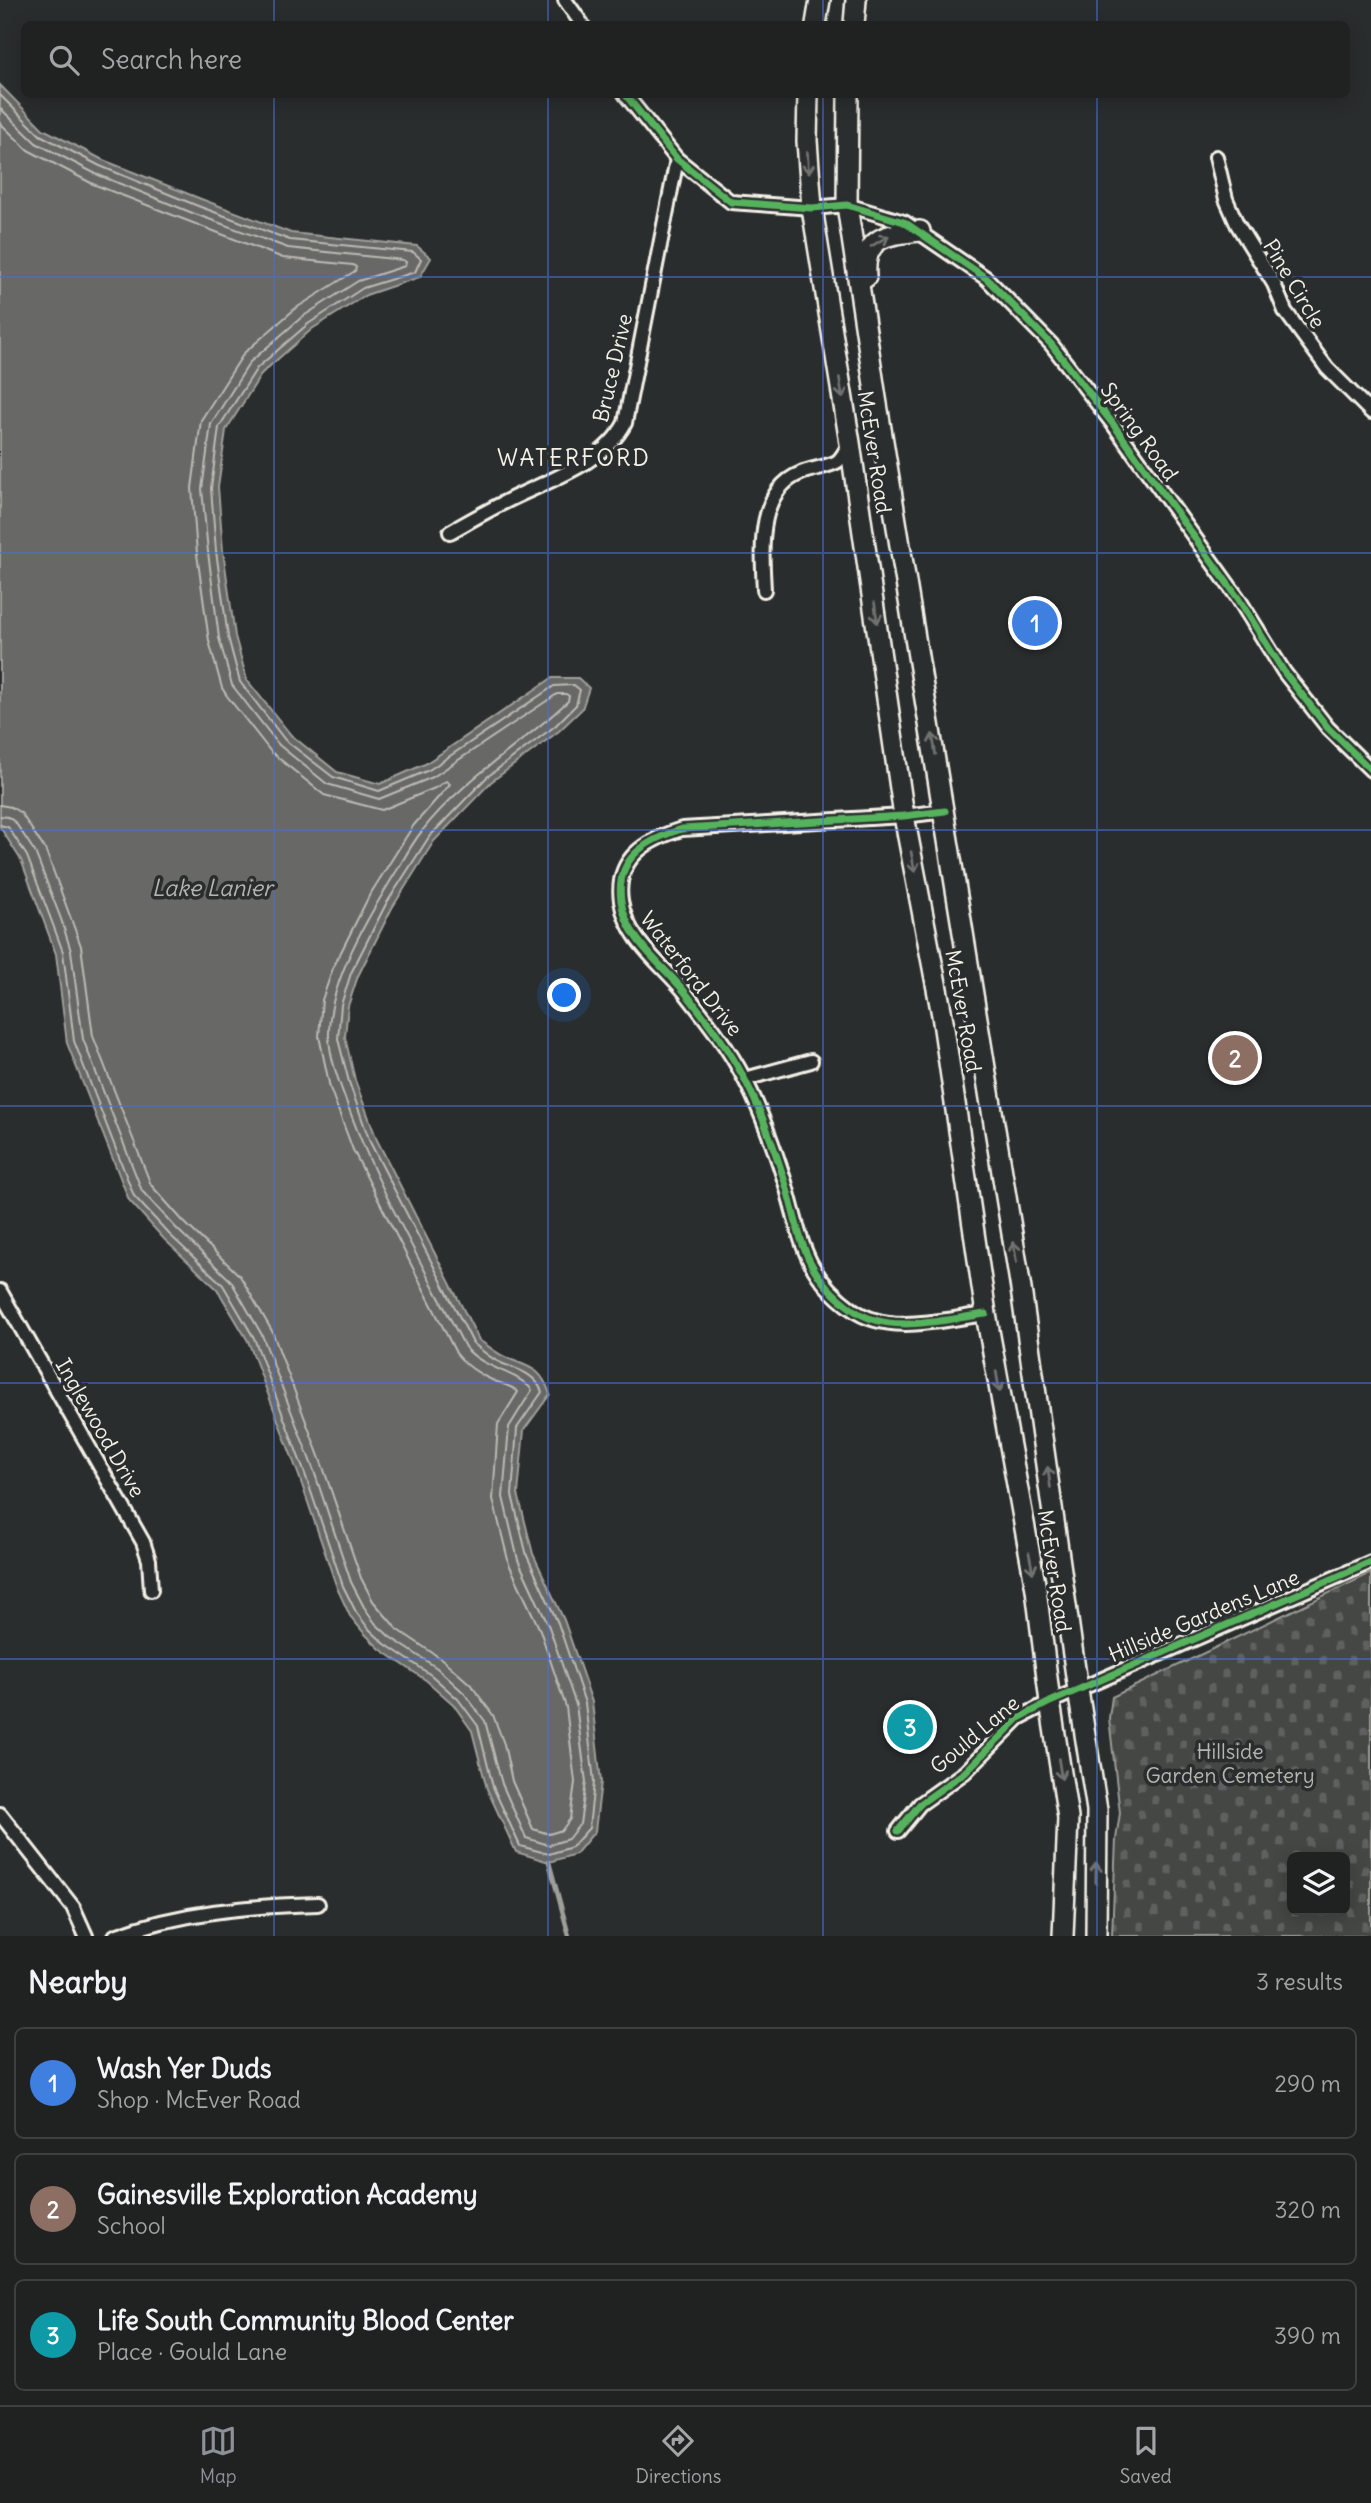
<!DOCTYPE html>
<html lang="en">
<head>
<meta charset="utf-8">
<style>
	:root { --surface:#202222; --page:#282a2a; --text:#f1f3f6; --muted:#a2a4a5; --line:#3d3f40; --accent:#8c9099 }
	body { margin:0; font-family:Delius,sans-serif; background:var(--page); color:var(--text) }
	.controls { position:absolute; right:21px; bottom:21px; display:grid; overflow:hidden; border-radius:10px; box-shadow:0 4px 18px #0003 }
	.controls button { width:63px; height:63px; display:grid; place-items:center; padding:0; border:0; border-bottom:2px solid var(--line); background:var(--surface); color:var(--text); font:35px sans-serif }
	.you { position:absolute; left:565px; top:996px; width:24px; height:24px; margin:-18px; border:5px solid #fff; border-radius:50%; background:#1a73e8; box-shadow:0 0 0 10px #1a73e833 }
	.badge { display:grid; place-items:center; width:46px; height:46px; border-radius:50%; background:var(--accent); color:#fff; font-size:23px; font-weight:700 }
	.pin { position:absolute; translate:-50% -50%; border:4px solid #fff; box-shadow:0 2px 7px #0006 }
	.list { margin:0; padding:0; list-style:none }
	h2 { display:flex; justify-content:space-between; align-items:center; height:91px; margin:0; padding:0 28px; font-size:30px }
	h2 small { font-size:23px; font-weight:400; color:var(--muted) }
	.list li { display:grid; grid-template-columns:46px 1fr auto; gap:21px; align-items:center; box-sizing:border-box; height:112px; margin:0 14px 14px; padding:0 14px; border:2px solid var(--line); border-radius:10px }
	.list b { display:block; font-size:26px; white-space:nowrap }
	.list p { margin:0; font-size:23px; white-space:nowrap; color:var(--muted) }
	.list em { font-size:23px; font-style:normal; color:var(--muted) }
	.icon { flex:none; width:38px; height:38px; fill:none; stroke:currentColor; stroke-width:2; stroke-linecap:round; stroke-linejoin:round }
	.map { position:relative; flex:none; width:1371px; height:1936px; overflow:hidden }
	.search { position:absolute; background:var(--surface); box-shadow:0 4px 18px #0003; left:21px; right:21px; top:21px; height:77px; display:flex; align-items:center; gap:18px; box-sizing:border-box; padding:0 24px; border-radius:10px; color:var(--muted); font-size:26px }
	.sheet { height:469px; background:var(--surface) }
	nav { display:flex; justify-content:space-around; align-items:center; box-sizing:border-box; height:98px; border-top:2px solid var(--line); background:var(--surface); font-size:19px; color:var(--muted) }
	nav a { display:grid; justify-items:center; gap:4px }
	nav .on { color:var(--accent) }
	.map>svg:first-child { display:block }
	.cemetery { fill:url(#cemetery-stones); stroke:#9c9c96; stroke-width:2; fill-rule:evenodd }
	.water { fill:#676866; stroke:#9f9f9a; stroke-width:2 }
	.lines { fill:none; stroke-linecap:round; stroke-linejoin:round }
	.shore { stroke:#bcbab4; stroke-width:2 }
	.stream { stroke:#9f9f9a; stroke-width:4.5 }
	.minor-casing { stroke:#f4f1e8; stroke-width:18 }
	.primary-casing { stroke:#f4f1e8; stroke-width:24 }
	.minor { stroke:#2a2d2e; stroke-width:12 }
	.primary { stroke:#2a2d2e; stroke-width:19 }
	.cycleway-casing { stroke:#2a2d2e; stroke-width:11 }
	.cycleway { stroke:#56b35d; stroke-width:7 }
	.oneway { stroke:#71726f }
	.grid { fill:none; stroke:#486fdb; stroke-width:2; stroke-opacity:0.55 }
	.labels { text-anchor:middle; stroke-width:7; stroke-linejoin:round; paint-order:stroke }
	.street-label { font-size:21px; fill:#f4f1e8; stroke:#2a2d2e }
	.park-label { font-size:21px; fill:#b6b5af; stroke:#2a2d2e }
	.neighbourhood-label { font-size:23px; letter-spacing:2px; fill:#f4f1e8; stroke:#2a2d2e }
	.water-label { font-size:23px; font-style:italic; fill:#b5b3ae; stroke:#2a2d2e }
</style>
</head>
<body>
<div class="map">
<svg width="1371" height="1936" viewBox="0 0 1371 1936">
	<defs>
		<pattern id="cemetery-stones" width="16" height="16" patternUnits="userSpaceOnUse" patternTransform="scale(1.75)"><rect width="16" height="16" fill="#444645"/><path d="M2 7V4a2 2 0 0 1 4 0v3zM10 15v-3a2 2 0 0 1 4 0v3z" fill="#606160"/></pattern>
	</defs>
	<rect width="100%" height="100%" fill="#2a2d2e"/>
	<filter id="ink" filterUnits="userSpaceOnUse"><feTurbulence type="fractalNoise" baseFrequency=".0143" numOctaves="2"/><feDisplacementMap in="SourceGraphic" scale="14" xChannelSelector="R" yChannelSelector="G"/><feConvolveMatrix kernelMatrix="1 2 1 2 8 2 1 2 1" color-interpolation-filters="sRGB"/></filter>
	<g filter="url(#ink)">
		<path class="cemetery" d="M 1371,1573 L 1371,1936 L 1112,1936 L 1116,1839 L 1120,1813 L 1109,1718 L 1112,1697 ZM 1292,1857 L 1345,1857 L 1345,1910 L 1292,1910 Z"/>
		<path class="water" d="M 0,85 L 43,129 L 103,160 L 201,199 L 291,233 L 417,246 L 431,258 L 420,277 L 366,295 L 312,329 L 262,373 L 226,430 L 218,487 L 223,551 L 235,636 L 247,680 L 291,735 L 337,772 L 380,784 L 425,764 L 552,678 L 578,678 L 589,688 L 582,709 L 559,731 L 491,782 L 434,841 L 392,908 L 358,976 L 348,1006 L 345,1037 L 355,1080 L 377,1140 L 479,1340 C 487,1345 495,1352 503,1356 C 528,1368 540,1365 550,1394 L 524,1430 L 518,1494 L 533,1554 L 564,1620 L 592,1702 L 601,1782 L 595,1831 L 576,1854 L 549,1862 L 516,1852 L 487,1789 L 472,1731 L 453,1704 L 427,1681 L 380,1649 L 364,1633 L 350,1616 L 337,1588 L 299,1476 L 248,1341 L 217,1289 L 164,1239 L 129,1200 L 67,1043 L 56,954 L 21,860 L 0,827 Z"/>
		<g class="lines">
			<g class="shore">
				<path d="M 0,95 L 40,135 L 100,166 L 198,206 L 290,240 L 413,252 L 421,259 L 415,272 L 363,288 L 308,324 L 257,368 L 219,427 L 211,488 L 216,551 L 228,637 L 240,682 L 285,740 L 333,777 L 379,791 L 429,770 L 554,686 L 574,685 L 580,690 L 576,705 L 555,726 L 487,777 L 429,837 L 386,904 L 351,973 L 341,1005 L 338,1039 L 349,1082 L 370,1142 L 473,1343 C 481,1350 491,1359 501,1363 C 518,1370 535,1373 542,1392 L 517,1428 L 512,1495 L 527,1556 L 558,1623 L 585,1703 L 594,1782 L 589,1828 L 572,1847 L 549,1854 L 520,1846 L 493,1787 L 478,1726 L 458,1699 L 431,1675 L 385,1644 L 369,1629 L 356,1612 L 343,1586 L 305,1474 L 254,1338 L 223,1285 L 169,1234 L 134,1196 L 74,1041 L 63,952 L 52,922 L 27,856 L 8,827 L 0,825"/>
				<path d="M 0,108 L 36,143 L 96,174 L 195,214 L 288,248 L 403,260 L 406,262 L 405,266 L 358,281 L 302,317 L 250,362 L 211,424 L 202,489 L 208,552 L 219,638 L 232,685 L 279,745 L 327,784 L 379,799 L 433,777 L 557,694 L 566,694 L 569,696 L 568,701 C 521,746 462,779 422,831 C 413,842 406,855 399,867 C 371,912 327,983 329,1037 C 330,1061 341,1087 349,1109 C 379,1191 425,1269 465,1347 C 484,1370 517,1371 532,1390 L 509,1427 L 503,1497 L 518,1560 L 549,1627 L 576,1705 L 586,1782 L 580,1824 L 568,1839 L 549,1845 L 526,1838 L 502,1784 L 485,1721 L 464,1693 L 437,1668 L 390,1637 L 375,1623 L 364,1607 L 351,1582 L 314,1471 L 262,1335 L 231,1281 L 176,1228 L 142,1191 L 83,1039 L 71,951 L 61,919 L 35,852 L 15,822 L 8,817 L 0,816"/>
				<path d="M 0,123 L 28,150 L 93,184 L 283,258 L 353,265 L 356,267 L 355,271 L 296,308 L 244,353 L 201,420 L 192,488 L 197,554 L 209,641 L 222,688 L 227,696 L 271,752 L 324,795 L 382,810 L 435,788 L 446,781 L 450,784 L 413,826 L 369,896 L 333,968 L 322,1000 L 319,1036 L 330,1088 L 353,1150 L 456,1353 C 464,1364 480,1375 492,1380 C 501,1384 511,1385 518,1392 L 498,1424 L 493,1499 L 509,1564 L 540,1630 L 566,1707 L 575,1782 L 570,1819 L 562,1830 L 549,1834 L 533,1829 L 512,1781 L 504,1744 L 493,1715 L 471,1685 L 443,1660 L 397,1629 L 373,1601 L 361,1578 L 323,1467 L 272,1331 L 240,1276 L 183,1221 L 151,1185 L 93,1036 L 81,946 L 46,851 L 21,813 L 11,807 L 0,805"/>
			</g>
			<path class="stream" d="M 549,1862 L 569,1936"/>
			<g class="minor-casing">
				<g id="minor">
					<path d="M 565,0 L 582,24"/>
					<path d="M 625,94 L 677,159 L 731,202 L 812,208 L 847,205 L 904,222 L 986,278 L 1051,344 L 1113,424 L 1238,598 L 1284,672 L 1328,728 L 1371,770"/>
					<path d="M 1216,157 L 1226,199 L 1237,224 L 1274,284 L 1285,311 L 1327,368 L 1371,412"/>
					<path d="M 450,532 C 468,522 485,512 503,503 C 544,481 602,466 625,423 L 677,159"/>
					<path d="M 764,590 C 762,551 756,491 801,473 C 810,469 832,466 838,461 C 843,457 847,448 850,443"/>
					<path d="M 945,811 L 904,816 L 682,829 C 646,840 615,858 621,901 C 627,940 661,963 684,991 C 706,1019 728,1047 744,1078 C 761,1110 774,1147 785,1182 C 801,1236 802,1273 852,1309 C 889,1336 944,1319 986,1314"/>
					<path d="M 745,1079 L 811,1061"/>
					<path d="M 0,1291 L 143,1542 L 149,1560 L 151,1590"/>
					<path d="M 0,1814 L 73,1907 L 86,1936"/>
					<path d="M 898,1831 L 920,1804 L 965,1772 L 1019,1718 L 1050,1702 L 1371,1562"/>
					<path d="M 115,1936 C 180,1912 249,1906 318,1904"/>
				</g>
			</g>
			<g class="primary-casing">
				<g id="primary">
					<path d="M 816,24 L 820,0"/>
					<path d="M 854,24 L 856,0"/>
					<path d="M 808,94 L 807,141 L 812,208 L 850,443 L 904,816 L 942,1015 L 986,1314 L 1036,1589 L 1050,1702 L 1068,1818 L 1063,1936"/>
					<path d="M 848,94 L 847,205 L 876,398 L 1021,1289 L 1078,1690 L 1097,1810 L 1096,1936"/>
					<path d="M 866,277 C 863,236 886,235 920,231"/>
				</g>
			</g>
			<use href="#minor" class="minor"/>
			<use href="#primary" class="primary"/>
			<g class="cycleway-casing">
				<g id="cycleway">
					<path d="M 625,94 L 677,159 L 731,202 L 812,208 L 847,205 L 904,222 L 986,278 L 1051,344 L 1113,424 L 1238,598 L 1284,672 L 1328,728 L 1371,770"/>
					<path d="M 945,811 L 904,816 L 682,829 C 646,840 615,858 621,901 C 627,940 661,963 684,991 C 706,1019 728,1047 744,1078 C 761,1110 774,1147 785,1182 C 801,1236 802,1273 852,1309 C 889,1336 944,1319 986,1314"/>
					<path d="M 898,1831 L 920,1804 L 965,1772 L 1019,1718 L 1050,1702 L 1371,1562"/>
				</g>
			</g>
			<use href="#cycleway" class="cycleway"/>
		</g>
		<defs><path id="oneway-shaft" d="M-6 0H5M1.5-3L5.5 0L1.5 3" fill="none" stroke-width="1.6" stroke-linecap="round" stroke-linejoin="round" transform="scale(1.75)"/></defs>
		<g class="oneway">
			<use href="#oneway-shaft" transform="translate(808 163) rotate(87)"/>
			<use href="#oneway-shaft" transform="translate(880 241) rotate(-31)"/>
			<use href="#oneway-shaft" transform="translate(841 388) rotate(81)"/>
			<use href="#oneway-shaft" transform="translate(876 613) rotate(82)"/>
			<use href="#oneway-shaft" transform="translate(934 744) rotate(-99)"/>
			<use href="#oneway-shaft" transform="translate(913 862) rotate(79)"/>
			<use href="#oneway-shaft" transform="translate(1015 1252) rotate(-99)"/>
			<use href="#oneway-shaft" transform="translate(998 1382) rotate(80)"/>
			<use href="#oneway-shaft" transform="translate(1049 1477) rotate(-98)"/>
			<use href="#oneway-shaft" transform="translate(1031 1563) rotate(79)"/>
			<use href="#oneway-shaft" transform="translate(1060 1769) rotate(81)"/>
			<use href="#oneway-shaft" transform="translate(1096 1873) rotate(-89)"/>
		</g>
	</g>
	<path class="grid" d="M 274,0 L 274,24M 548,0 L 548,24M 823,0 L 823,24M 1097,0 L 1097,24M 274,94 L 274,1936M 548,94 L 548,1936M 823,94 L 823,1936M 1097,94 L 1097,1936M 0,277 L 1371,277M 0,553 L 1371,553M 0,830 L 1371,830M 0,1106 L 1371,1106M 0,1383 L 1371,1383M 0,1659 L 1371,1659"/>
	<g class="labels">
		<g class="street-label">
			<text transform="translate(1294 284) rotate(59)" y="7">Pine Circle</text>
			<text transform="translate(613 368) rotate(-77)" y="7">Bruce Drive</text>
			<text transform="translate(1139 432) rotate(54)" y="7">Spring Road</text>
			<text transform="translate(874 452) rotate(81)" y="7">McEver Road</text>
			<text transform="translate(691 974) rotate(52)" y="7">Waterford Drive</text>
			<text transform="translate(963 1011) rotate(80)" y="7">McEver Road</text>
			<text transform="translate(100 1428) rotate(60)" y="7">Inglewood Drive</text>
			<text transform="translate(1054 1571) rotate(81)" y="7">McEver Road</text>
			<text transform="translate(1204 1616) rotate(-23)" y="7">Hillside Gardens Lane</text>
			<text transform="translate(975 1735) rotate(-40)" y="7">Gould Lane</text>
		</g>
		<g class="park-label">
			<text x="1230" y="1759">Hillside<tspan x="1230" dy="24">Garden Cemetery</tspan></text>
		</g>
		<g class="neighbourhood-label">
			<text x="574" y="466">WATERFORD</text>
		</g>
		<g class="water-label">
			<text x="212" y="896">Lake Lanier</text>
		</g>
	</g>
</svg>
<div class="controls">
<button><svg class="icon" aria-label="layers" viewBox="0 0 24 24"><path d="M12 4l9 5-9 5-9-5zM3 14l9 5 9-5"/></svg></button>
</div>
<div class="you"></div>
<div class="pin badge" style="left:1035px;top:623px;background:#3f7fe0">1</div>
<div class="pin badge" style="left:1235px;top:1058px;background:#8d6e63">2</div>
<div class="pin badge" style="left:910px;top:1727px;background:#0f9aa8">3</div>
<div class="search"><svg class="icon" aria-label="search" viewBox="0 0 24 24"><circle cx="10" cy="10" r="6"/><path d="M15 15l6 6"/></svg>Search here</div>
</div>
<section class="sheet">
<h2>Nearby<small>3 results</small></h2>
<ul class="list">
<li><span class="badge" style="background:#3f7fe0">1</span><div><b>Wash Yer Duds</b><p>Shop · McEver Road</p></div><em>290 m</em></li>
<li><span class="badge" style="background:#8d6e63">2</span><div><b>Gainesville Exploration Academy</b><p>School</p></div><em>320 m</em></li>
<li><span class="badge" style="background:#0f9aa8">3</span><div><b>Life South Community Blood Center</b><p>Place · Gould Lane</p></div><em>390 m</em></li>
</ul>
</section>
<nav>
<a class="on"><svg class="icon" aria-label="map" viewBox="0 0 24 24"><path d="M3 6l6-2 6 2 6-2v14l-6 2-6-2-6 2zM9 4v14M15 6v14"/></svg>Map</a>
<a><svg class="icon" aria-label="directions" viewBox="0 0 24 24"><path d="M12 3l9 9-9 9-9-9zM9 14v-3h6M13 9l2 2-2 2"/></svg>Directions</a>
<a><svg class="icon" aria-label="saved" viewBox="0 0 24 24"><path d="M7 4h10v16l-5-4-5 4z"/></svg>Saved</a>
</nav>
</body>
</html>
